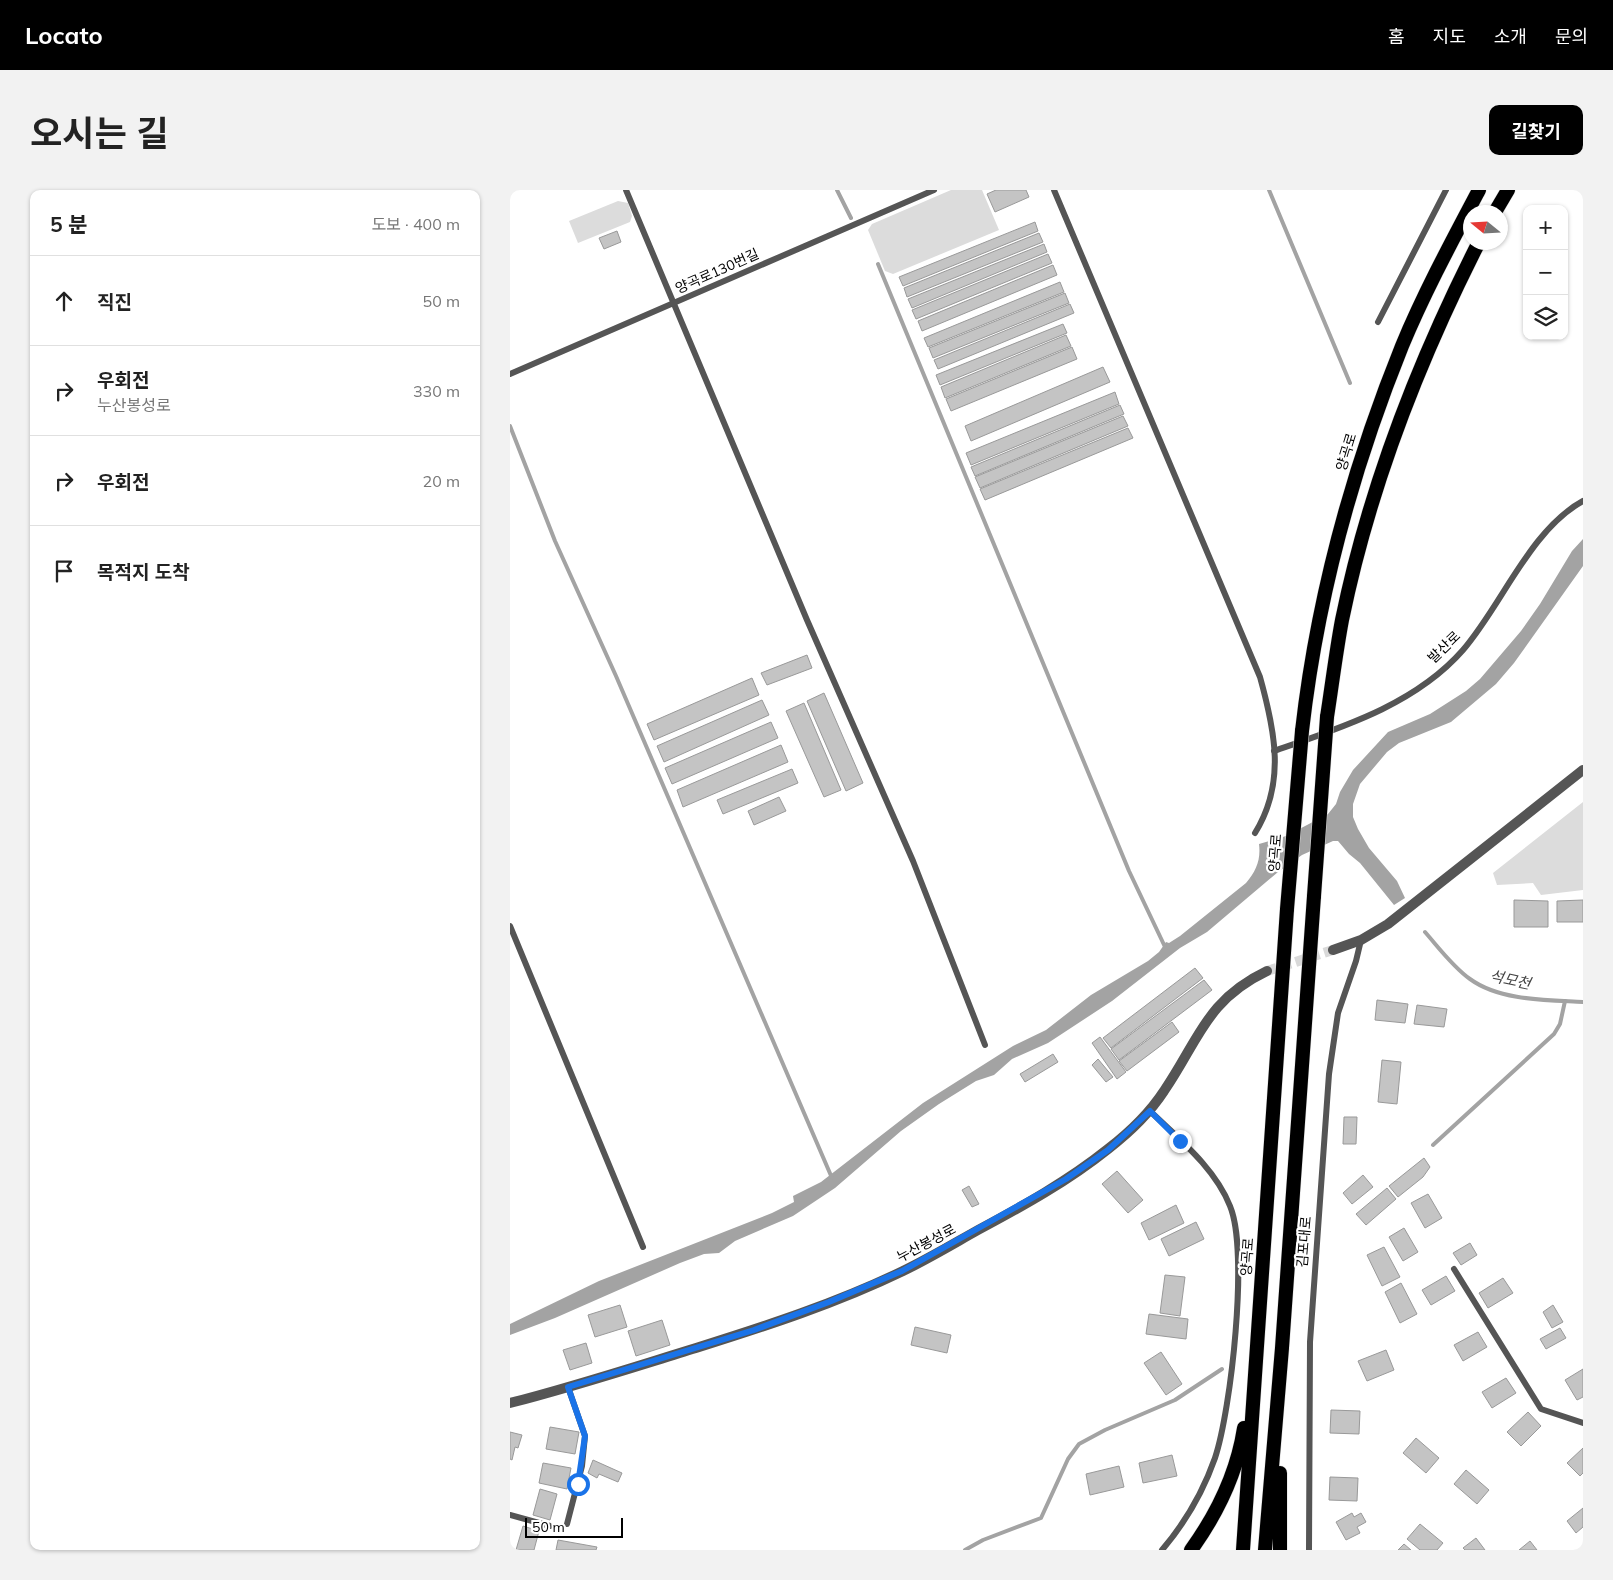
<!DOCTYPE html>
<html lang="ko">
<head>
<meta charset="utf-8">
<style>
	:root { --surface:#fff; --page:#f2f2f2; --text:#222; --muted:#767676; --line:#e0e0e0; --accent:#000 }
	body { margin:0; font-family:Mulish,"Noto Sans KR",sans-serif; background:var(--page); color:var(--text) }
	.controls { position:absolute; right:15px; top:15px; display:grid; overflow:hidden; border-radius:10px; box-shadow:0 1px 4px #0004 }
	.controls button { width:45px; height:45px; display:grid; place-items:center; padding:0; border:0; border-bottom:1px solid var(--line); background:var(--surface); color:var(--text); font:25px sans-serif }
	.compass { position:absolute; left:953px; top:15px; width:45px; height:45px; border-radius:50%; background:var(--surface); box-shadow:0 1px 4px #0004; rotate:288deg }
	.scale { position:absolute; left:15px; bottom:12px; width:98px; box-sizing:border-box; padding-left:5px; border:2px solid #000; border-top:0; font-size:14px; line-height:18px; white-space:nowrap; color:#000; -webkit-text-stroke:4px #fff; paint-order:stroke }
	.stop { position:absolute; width:15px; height:15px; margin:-11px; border:4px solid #1a73e8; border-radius:50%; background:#fff }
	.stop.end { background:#1a73e8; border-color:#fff; box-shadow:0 1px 5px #0008 }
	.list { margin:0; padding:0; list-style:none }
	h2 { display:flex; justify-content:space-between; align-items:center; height:65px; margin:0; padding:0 20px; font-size:21px }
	h2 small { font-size:16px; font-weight:400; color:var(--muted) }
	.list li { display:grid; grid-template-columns:32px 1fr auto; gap:15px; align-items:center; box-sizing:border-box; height:90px; padding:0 20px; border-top:1px solid var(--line) }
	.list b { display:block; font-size:19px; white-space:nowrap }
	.list p { margin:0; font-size:16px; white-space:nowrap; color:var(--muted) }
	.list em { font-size:16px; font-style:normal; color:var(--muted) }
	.icon { flex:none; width:28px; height:28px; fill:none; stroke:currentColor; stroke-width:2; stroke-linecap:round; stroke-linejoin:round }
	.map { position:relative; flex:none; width:1073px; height:1360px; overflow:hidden; border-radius:10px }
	header { display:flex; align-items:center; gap:30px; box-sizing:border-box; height:70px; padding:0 25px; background:var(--accent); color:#fff }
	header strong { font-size:24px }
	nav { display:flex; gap:28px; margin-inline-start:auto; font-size:18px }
	.intro { display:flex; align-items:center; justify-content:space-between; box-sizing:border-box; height:120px; padding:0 30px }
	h1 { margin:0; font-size:35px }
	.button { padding:12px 22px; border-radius:10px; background:var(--accent); color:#fff; font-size:18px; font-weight:700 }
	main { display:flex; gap:30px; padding:0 30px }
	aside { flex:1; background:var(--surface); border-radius:10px; box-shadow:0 1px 4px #0004 }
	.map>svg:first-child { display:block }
	.green { fill:#dcdcdc }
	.water { fill:#a3a3a3 }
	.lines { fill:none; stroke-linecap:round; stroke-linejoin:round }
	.stream { stroke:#a3a3a3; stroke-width:4 }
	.building { fill:#c4c4c4; stroke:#999 }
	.tertiary-tunnel { stroke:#d9d9d9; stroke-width:10; stroke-dasharray:10 5; stroke-linecap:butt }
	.trunk-casing { stroke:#dbdbdb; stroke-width:15 }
	.service { stroke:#555; stroke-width:6 }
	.tertiary { stroke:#555; stroke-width:10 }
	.trunk { stroke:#000; stroke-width:14 }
	.trunk-bridge-casing { stroke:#dbdbdb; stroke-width:15; stroke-linecap:butt }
	.trunk-bridge { stroke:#000; stroke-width:14 }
	.route { stroke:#1a73e8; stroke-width:6 }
	.labels { text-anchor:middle; stroke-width:4.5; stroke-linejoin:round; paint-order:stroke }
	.street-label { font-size:14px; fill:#000; stroke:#fff }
	.water-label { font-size:15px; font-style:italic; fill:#444; stroke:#fff }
</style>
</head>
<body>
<header>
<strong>Locato</strong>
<nav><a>홈</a><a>지도</a><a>소개</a><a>문의</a></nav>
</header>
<div class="intro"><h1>오시는 길</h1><a class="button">길찾기</a></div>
<main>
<aside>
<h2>5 분<small>도보 · 400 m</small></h2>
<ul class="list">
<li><svg class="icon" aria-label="ahead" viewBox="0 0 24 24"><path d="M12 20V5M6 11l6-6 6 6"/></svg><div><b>직진</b></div><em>50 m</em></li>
<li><svg class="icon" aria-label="right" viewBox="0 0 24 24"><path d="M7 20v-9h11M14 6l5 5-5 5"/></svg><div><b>우회전</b><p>누산봉성로</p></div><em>330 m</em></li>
<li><svg class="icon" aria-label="right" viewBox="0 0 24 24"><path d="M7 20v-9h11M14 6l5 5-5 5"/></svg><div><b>우회전</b></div><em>20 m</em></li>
<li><svg class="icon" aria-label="arrive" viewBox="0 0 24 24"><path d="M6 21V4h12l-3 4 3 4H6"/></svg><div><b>목적지 도착</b></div></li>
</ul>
</aside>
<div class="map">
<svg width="1073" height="1360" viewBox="0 0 1073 1360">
	<rect width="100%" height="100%" fill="#fff"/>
	<g class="green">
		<path d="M 441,0 L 472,0 L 489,40 L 383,84 L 375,81 L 358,40 L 362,34 Z"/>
		<path d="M 108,11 L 118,13 L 122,26 L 120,32 L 68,53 L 59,31 Z"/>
		<path d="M 1073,612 L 1073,700 L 1031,705 L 1023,693 L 987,695 L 983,683 Z"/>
	</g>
	<path class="water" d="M 1073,349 L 1073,376 L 1004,473 L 986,494 L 941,532 L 889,553 L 877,562 L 850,594 L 843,614 L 843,627 L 848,639 L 859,658 L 887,691 L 895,708 L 884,715 L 850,673 L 839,664 L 828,651 L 823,651 L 792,665 L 768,682 L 697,742 L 670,758 L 602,811 L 538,853 L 502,869 L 484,885 L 466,891 L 429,914 L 391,941 L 325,998 L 283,1026 L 225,1051 L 209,1063 L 194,1064 L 170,1073 L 45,1128 L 0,1145 L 0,1134 L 89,1091 L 262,1023 L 284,1012 L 283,1006 L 311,992 L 413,913 L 503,856 L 536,840 L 581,805 L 638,771 L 649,762 L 656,752 L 659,753 L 670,746 L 736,693 C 746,681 751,670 749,654 L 776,646 L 818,624 L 826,614 L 830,602 L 843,580 L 878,542 L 920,524 L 956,501 L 970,489 L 1011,441 L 1030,414 L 1062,361 Z"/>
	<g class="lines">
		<g class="stream">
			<path d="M 327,0 L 341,28"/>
			<path d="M 759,0 L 840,193"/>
			<path d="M 368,74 L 619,681 L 656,759"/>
			<path d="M 0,236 L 45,351 L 106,486 L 322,988"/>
			<path d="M 915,742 C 929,758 943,777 960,789 C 990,811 1038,810 1073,812"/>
			<path d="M 923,955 L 1044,844 L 1050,834 L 1055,811"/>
			<path d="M 455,1360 L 473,1350 L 531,1328 L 558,1269 L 569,1254 L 595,1240 L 665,1210 L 712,1179"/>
		</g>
	</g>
	<g class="building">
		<path d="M 486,0 L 516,0 L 519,7 L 485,22 L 477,4 Z"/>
		<path d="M 525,32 L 528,41 L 393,96 L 389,87 Z"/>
		<path d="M 107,41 L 111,52 L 94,59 L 89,48 Z"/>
		<path d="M 529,43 L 533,52 L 397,107 L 394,98 Z"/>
		<path d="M 534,54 L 537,62 L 402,118 L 398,109 Z"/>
		<path d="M 538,64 L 542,73 L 406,129 L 402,120 Z"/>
		<path d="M 543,75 L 547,85 L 412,141 L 408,131 Z"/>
		<path d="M 550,92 L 554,102 L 418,157 L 414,148 Z"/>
		<path d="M 555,103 L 559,113 L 423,168 L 419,158 Z"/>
		<path d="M 560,114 L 564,123 L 428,179 L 424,170 Z"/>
		<path d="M 553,134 L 557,143 L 430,195 L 426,185 Z"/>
		<path d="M 556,145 L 561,156 L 435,208 L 431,197 Z"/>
		<path d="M 562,157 L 567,169 L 441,221 L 436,209 Z"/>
		<path d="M 593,177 L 600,192 L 461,251 L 455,236 Z"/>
		<path d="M 605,202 L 609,214 L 461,275 L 456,263 Z"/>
		<path d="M 610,215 L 614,224 L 465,286 L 461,277 Z"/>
		<path d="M 613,226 L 618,236 L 470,298 L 465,287 Z"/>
		<path d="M 618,238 L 623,248 L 475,310 L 470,299 Z"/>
		<path d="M 297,465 L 302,478 L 257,495 L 251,483 Z"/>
		<path d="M 242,488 L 249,505 L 144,550 L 137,534 Z"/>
		<path d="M 314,503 L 353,593 L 336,601 L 297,511 Z"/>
		<path d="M 252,510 L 259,525 L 154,572 L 147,556 Z"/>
		<path d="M 294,513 L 331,600 L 314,607 L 276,521 Z"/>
		<path d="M 261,532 L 268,548 L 162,594 L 155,578 Z"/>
		<path d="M 271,555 L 278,572 L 173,617 L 167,600 Z"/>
		<path d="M 282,579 L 288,593 L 213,624 L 207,610 Z"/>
		<path d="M 269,607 L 276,621 L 244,635 L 238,621 Z"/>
		<path d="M 1004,710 L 1038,711 L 1038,737 L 1004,737 Z"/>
		<path d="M 1073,710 L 1073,732 L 1047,732 L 1047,711 Z"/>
		<path d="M 685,778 L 693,788 L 601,858 L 593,848 Z"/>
		<path d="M 694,790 L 702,800 L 609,870 L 601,859 Z"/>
		<path d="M 867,810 L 898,814 L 895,833 L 865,830 Z"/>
		<path d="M 907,815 L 937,819 L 934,837 L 904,834 Z"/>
		<path d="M 662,832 L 669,842 L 617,881 L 609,871 Z"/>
		<path d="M 590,847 L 616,882 L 607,889 L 582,853 Z"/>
		<path d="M 543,864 L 548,872 L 515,892 L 510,884 Z"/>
		<path d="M 588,869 L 603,887 L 596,892 L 582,875 Z"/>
		<path d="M 872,870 L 891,872 L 887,914 L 868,912 Z"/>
		<path d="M 834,927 L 847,927 L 846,954 L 833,954 Z"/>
		<path d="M 914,968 L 920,977 L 913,987 L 888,1007 L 879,996 Z"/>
		<path d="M 607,981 L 633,1010 L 618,1023 L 592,994 Z"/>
		<path d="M 853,985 L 863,997 L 842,1014 L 833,1003 Z"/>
		<path d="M 459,996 L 469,1014 L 462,1017 L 452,1000 Z"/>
		<path d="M 877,998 L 886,1009 L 856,1035 L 846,1024 Z"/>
		<path d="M 918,1004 L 932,1028 L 915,1038 L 901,1013 Z"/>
		<path d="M 666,1015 L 674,1033 L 639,1050 L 631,1033 Z"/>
		<path d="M 686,1032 L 694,1049 L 659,1066 L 651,1049 Z"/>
		<path d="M 894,1038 L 908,1062 L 893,1071 L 879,1047 Z"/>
		<path d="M 960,1053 L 967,1065 L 951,1075 L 943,1063 Z"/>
		<path d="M 874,1057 L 890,1087 L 872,1096 L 857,1065 Z"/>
		<path d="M 655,1085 L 675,1087 L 670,1126 L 650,1123 Z"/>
		<path d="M 936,1086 L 945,1101 L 921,1115 L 912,1100 Z"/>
		<path d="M 993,1088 L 1003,1103 L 978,1118 L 969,1103 Z"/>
		<path d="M 891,1093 L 907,1124 L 890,1133 L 875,1102 Z"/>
		<path d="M 110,1115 L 117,1137 L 85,1147 L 78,1125 Z"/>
		<path d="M 1043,1115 L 1053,1132 L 1042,1138 L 1033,1122 Z"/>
		<path d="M 639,1124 L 678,1129 L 676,1149 L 636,1144 Z"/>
		<path d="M 152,1130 L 160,1155 L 126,1166 L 118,1141 Z"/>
		<path d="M 405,1137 L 441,1145 L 437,1163 L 401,1155 Z"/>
		<path d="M 1050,1138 L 1056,1148 L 1036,1159 L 1030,1149 Z"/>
		<path d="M 968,1142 L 977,1157 L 953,1171 L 944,1155 Z"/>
		<path d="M 76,1153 L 82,1173 L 60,1180 L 53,1160 Z"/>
		<path d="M 876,1160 L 884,1180 L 857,1191 L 848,1171 Z"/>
		<path d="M 651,1162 L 672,1194 L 656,1205 L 634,1173 Z"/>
		<path d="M 1073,1179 L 1073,1207 L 1067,1210 L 1055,1190 Z"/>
		<path d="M 996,1188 L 1006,1203 L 982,1218 L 972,1202 Z"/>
		<path d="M 821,1220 L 850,1221 L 849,1244 L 820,1243 Z"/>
		<path d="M 1018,1222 L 1031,1236 L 1011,1256 L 997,1242 Z"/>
		<path d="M 40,1237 L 69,1242 L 65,1264 L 36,1259 Z"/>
		<path d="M 0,1242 L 12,1245 L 8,1258 L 5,1257 L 2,1270 L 0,1269 Z"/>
		<path d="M 906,1248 L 929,1268 L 916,1283 L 893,1263 Z"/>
		<path d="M 1073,1258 L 1073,1283 L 1070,1286 L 1057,1273 Z"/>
		<path d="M 662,1265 L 667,1286 L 633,1293 L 629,1273 Z"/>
		<path d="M 83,1270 L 112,1283 L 108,1292 L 89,1284 L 87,1288 L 78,1283 Z"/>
		<path d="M 33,1273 L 61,1278 L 57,1299 L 29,1293 Z"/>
		<path d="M 609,1276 L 614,1297 L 580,1305 L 576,1284 Z"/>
		<path d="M 956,1280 L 979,1300 L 967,1314 L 944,1294 Z"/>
		<path d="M 820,1287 L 848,1288 L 847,1311 L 819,1310 Z"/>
		<path d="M 30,1299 L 47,1304 L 40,1330 L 23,1325 Z"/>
		<path d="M 1073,1318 L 1073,1337 L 1066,1343 L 1057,1331 Z"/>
		<path d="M 842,1323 L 844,1327 L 851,1323 L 856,1332 L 847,1337 L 850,1343 L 836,1350 L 826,1332 Z"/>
		<path d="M 910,1334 L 933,1353 L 927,1360 L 910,1360 L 897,1349 Z"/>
		<path d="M 13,1336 L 29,1341 L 24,1360 L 6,1360 Z"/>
		<path d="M 966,1348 L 975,1360 L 955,1360 L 953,1358 Z"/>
		<path d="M 48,1350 L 87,1357 L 86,1360 L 46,1360 Z"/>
		<path d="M 1020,1351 L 1027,1360 L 1009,1360 Z"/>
		<path d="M 894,1354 L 901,1360 L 888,1360 Z"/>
	</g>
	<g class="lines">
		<path class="tertiary-tunnel" d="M 757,781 L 823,760"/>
		<g class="trunk-casing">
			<g id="trunk">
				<path d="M 985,22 L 998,0"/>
				<path d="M 817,527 C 822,495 826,462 832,430 C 859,298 908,172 969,52"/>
				<path d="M 792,541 C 807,409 842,280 892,156 C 914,103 942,51 969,0"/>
				<path d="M 770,1283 L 770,1360"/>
				<path d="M 681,1360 C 707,1324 727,1283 734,1238"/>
				<path d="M 733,1360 L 777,719"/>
				<path d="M 755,1360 L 772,1158 L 804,706"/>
			</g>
		</g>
		<g class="service">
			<path d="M 116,0 L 297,430 L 403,671 L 475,855"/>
			<path d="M 544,0 L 750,487 C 765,541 776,593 745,643"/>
			<path d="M 868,132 L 936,0"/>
			<path d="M 0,184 L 424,0"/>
			<path d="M 764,561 C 830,538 905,515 953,460 C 992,415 1020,340 1073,311"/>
			<path d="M 0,736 L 133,1057"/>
			<path d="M 640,921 C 669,949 705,978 720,1016 C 739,1062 721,1220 705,1268 C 693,1302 675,1333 652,1360"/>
			<path d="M 944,1079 L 1031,1219 L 1073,1233"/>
			<path d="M 0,1325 L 40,1336"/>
			<path d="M 57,1334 L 72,1276 L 75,1246 L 58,1197"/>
			<path d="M 799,1360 L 800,1152 L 819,884 L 828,823 L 846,771 L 851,750"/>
		</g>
		<g class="tertiary">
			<path d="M 823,760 L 851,750 L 878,734 L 1073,580"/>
			<path d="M 0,1213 C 63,1197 124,1177 186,1158 C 256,1136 327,1113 393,1081 C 418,1069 443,1054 468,1040 C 513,1016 558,991 598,959 C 620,942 639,924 654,901 C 689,850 696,810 757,781"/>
		</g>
		<use href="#trunk" class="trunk"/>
		<g class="trunk-bridge-casing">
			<g id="trunk-bridge">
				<path d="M 804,706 L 817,527"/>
				<path d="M 777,719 L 792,541"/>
			</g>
		</g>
		<use href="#trunk-bridge" class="trunk-bridge"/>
	</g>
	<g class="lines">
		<path class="route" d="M 68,1294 L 75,1246 L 58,1197 L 244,1140 L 319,1112 L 392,1081 L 556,989 L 598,960 L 640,921 L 670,951"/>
	</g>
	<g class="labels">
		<g class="street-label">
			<text transform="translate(207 81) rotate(-24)" y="5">양곡로130번길</text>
			<text transform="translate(836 262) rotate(-73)" y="5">양곡로</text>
			<text transform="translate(934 457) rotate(-44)" y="5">발산로</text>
			<text transform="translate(765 663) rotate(-86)" y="5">양곡로</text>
			<text transform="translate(794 1052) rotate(-85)" y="5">김포대로</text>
			<text transform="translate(416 1053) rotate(-28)" y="5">누산봉성로</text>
			<text transform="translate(737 1067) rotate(-86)" y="5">양곡로</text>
		</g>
		<g class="water-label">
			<text transform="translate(1000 790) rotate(12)" y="5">석모천</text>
		</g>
	</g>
</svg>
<div class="controls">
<button>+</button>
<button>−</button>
<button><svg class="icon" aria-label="layers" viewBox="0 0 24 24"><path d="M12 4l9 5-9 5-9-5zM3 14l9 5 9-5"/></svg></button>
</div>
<svg class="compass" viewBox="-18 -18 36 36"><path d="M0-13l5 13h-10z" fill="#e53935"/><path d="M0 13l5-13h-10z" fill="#767676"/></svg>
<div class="scale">50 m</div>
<div class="stop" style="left:68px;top:1294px"></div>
<div class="stop end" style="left:670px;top:951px"></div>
</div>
</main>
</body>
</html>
